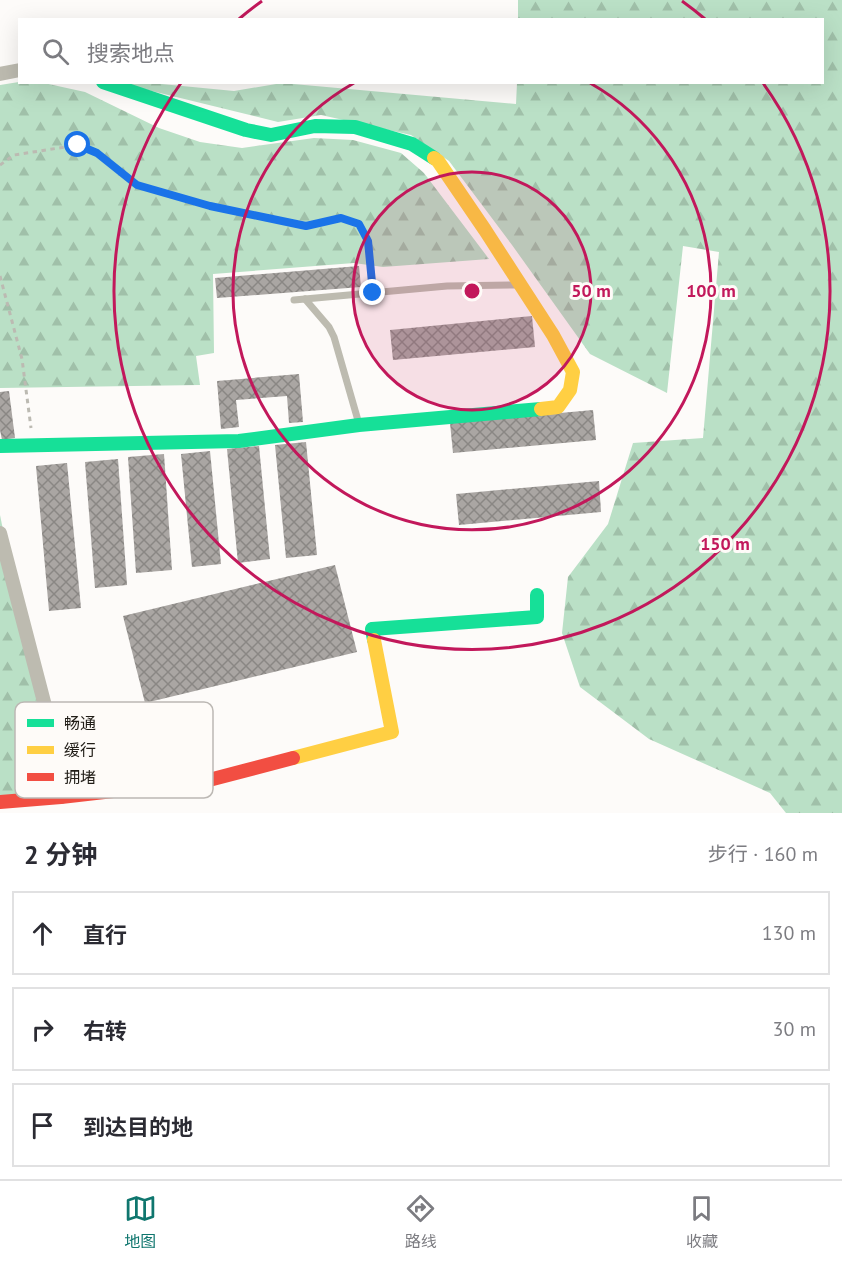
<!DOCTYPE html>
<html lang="zh">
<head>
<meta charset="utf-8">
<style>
	:root { --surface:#fff; --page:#f7f7f7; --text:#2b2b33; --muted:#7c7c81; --line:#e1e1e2; --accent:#0f766e }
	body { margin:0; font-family:"PT Sans","Noto Sans SC",sans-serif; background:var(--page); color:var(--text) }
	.stop { position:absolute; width:18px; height:18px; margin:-14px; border:4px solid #1a73e8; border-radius:50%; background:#fff }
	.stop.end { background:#1a73e8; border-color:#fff; box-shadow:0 2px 6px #0008 }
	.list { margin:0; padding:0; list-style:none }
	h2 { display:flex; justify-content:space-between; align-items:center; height:78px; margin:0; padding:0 24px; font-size:26px }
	h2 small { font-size:20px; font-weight:400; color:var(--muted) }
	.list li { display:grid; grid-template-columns:39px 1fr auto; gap:18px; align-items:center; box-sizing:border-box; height:84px; margin:0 12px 12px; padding:0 12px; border:2px solid var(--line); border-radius:0px }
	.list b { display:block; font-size:22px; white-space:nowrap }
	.list em { font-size:20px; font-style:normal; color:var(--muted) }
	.icon { flex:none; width:33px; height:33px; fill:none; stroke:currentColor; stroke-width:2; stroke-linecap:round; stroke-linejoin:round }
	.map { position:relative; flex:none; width:842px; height:813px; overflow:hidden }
	.search { position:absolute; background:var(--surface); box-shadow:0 6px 24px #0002; left:18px; right:18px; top:18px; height:66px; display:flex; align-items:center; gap:15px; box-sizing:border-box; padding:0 21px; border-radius:0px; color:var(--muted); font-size:22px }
	.sheet { height:366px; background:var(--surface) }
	nav { display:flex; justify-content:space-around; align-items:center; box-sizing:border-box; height:84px; border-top:2px solid var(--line); background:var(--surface); font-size:16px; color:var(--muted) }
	nav a { display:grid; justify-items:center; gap:3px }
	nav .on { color:var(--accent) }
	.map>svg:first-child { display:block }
	.forest { fill:url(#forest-firs) }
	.building { fill:url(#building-cross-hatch) }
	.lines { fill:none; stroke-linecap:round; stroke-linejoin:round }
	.path { stroke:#bcbab2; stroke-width:3; stroke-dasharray:4.5 4.5; stroke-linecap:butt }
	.lane { stroke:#bdbbb0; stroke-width:7 }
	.street { stroke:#bdbbb0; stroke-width:14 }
	.fast { stroke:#16e098; stroke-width:14 }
	.slow { stroke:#ffcf43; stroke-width:14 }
	.jam { stroke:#f24e42; stroke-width:14 }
	.route { stroke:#1a73e8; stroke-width:8 }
	.ring { fill:none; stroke:#c2185b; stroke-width:3 }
	.key { fill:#fefbf8; stroke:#bcb8b4; stroke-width:1.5 }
	.key-label { font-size:16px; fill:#211d17 }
	.centre { fill:#c2185b; stroke:#fefbf8; stroke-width:3 }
	.ring-label { font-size:18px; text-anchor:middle; font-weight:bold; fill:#c2185b; stroke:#fefbf8; stroke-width:6; stroke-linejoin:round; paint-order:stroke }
</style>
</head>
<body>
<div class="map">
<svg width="842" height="813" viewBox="0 0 842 813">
	<defs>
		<pattern id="forest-firs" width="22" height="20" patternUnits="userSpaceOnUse" patternTransform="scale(1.5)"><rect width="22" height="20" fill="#bae0c6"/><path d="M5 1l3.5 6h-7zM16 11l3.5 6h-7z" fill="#a0c0a9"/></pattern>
		<pattern id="building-cross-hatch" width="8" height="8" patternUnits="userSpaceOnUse" patternTransform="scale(1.5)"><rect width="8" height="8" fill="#aaa6a3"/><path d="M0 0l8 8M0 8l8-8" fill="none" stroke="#8a8784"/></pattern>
	</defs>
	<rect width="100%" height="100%" fill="#fdfbf9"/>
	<g class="forest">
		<path d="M 518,0 L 842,0 L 842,813 L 786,813 L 770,793 L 649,739 L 580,687 L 562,633 L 568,577 L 608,524 L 633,443 L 703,438 L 719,252 L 683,246 L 667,393 L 590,354 L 512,245 L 449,161 L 411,135 L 321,115 L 278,122 L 119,83 L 151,83 L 234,91 L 282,83 L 516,104 L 517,83 L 822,82 L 822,20 L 518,19 Z"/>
		<path d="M 19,82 L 44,83 L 85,92 L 159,128 L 200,142 L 242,148 L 314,138 L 353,140 L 401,153 L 424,173 L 489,259 L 383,267 L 354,263 L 213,274 L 214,353 L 196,356 L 200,385 L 0,388 L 0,85 Z"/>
		<path d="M 0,515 L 51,766 L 45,796 L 0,798 Z"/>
	</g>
	<g class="building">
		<path d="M 359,266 L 361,287 L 217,298 L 215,278 Z"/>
		<path d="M 532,316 L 535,347 L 393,360 L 390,330 Z"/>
		<path d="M 299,374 L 303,422 L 289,423 L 287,396 L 236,400 L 239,427 L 221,429 L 217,381 Z"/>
		<path d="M 9,391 L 15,438 L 2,440 L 0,430 L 0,392 Z"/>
		<path d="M 593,410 L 596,440 L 453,453 L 450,423 Z"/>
		<path d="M 306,442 L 317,555 L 286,558 L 275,445 Z"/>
		<path d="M 259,446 L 270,559 L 238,563 L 227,449 Z"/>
		<path d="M 210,451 L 221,564 L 192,567 L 181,454 Z"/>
		<path d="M 164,454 L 172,570 L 136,573 L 128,457 Z"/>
		<path d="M 118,459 L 127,585 L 95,588 L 85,462 Z"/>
		<path d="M 67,463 L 81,608 L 49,611 L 36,466 Z"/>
		<path d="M 599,481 L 601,512 L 459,525 L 456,494 Z"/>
		<path d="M 335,565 L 357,652 L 145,703 L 123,616 Z"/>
	</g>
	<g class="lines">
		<g class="path">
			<path d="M 0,165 L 14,155 L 78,145 L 97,153 L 137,185 L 210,206 L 306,226 L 341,218 L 359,224 L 368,241 L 372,284"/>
			<path d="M 0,276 L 22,359 L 31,428"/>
		</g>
		<g class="lane">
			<path d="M 305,299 L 329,327 L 334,337 L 359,424"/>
			<path d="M 294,300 L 447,286 L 516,285"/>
		</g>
		<g class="street">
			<path d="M 0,74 L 20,70"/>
			<path d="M 0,533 L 62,771 L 61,797"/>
		</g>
		<g class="fast">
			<path d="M 103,82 L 246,130 L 271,135 L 315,126 L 355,127 L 412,144 L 434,158"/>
			<path d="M 0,446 L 239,441 L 359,425 L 541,409"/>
			<path d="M 374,640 L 372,629 L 537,617 L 537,595"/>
		</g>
		<g class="slow">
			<path d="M 434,158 L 438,161 L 485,230 L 553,335 L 573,372 L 570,390 L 558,407 L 541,409"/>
			<path d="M 293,758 L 392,732 L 374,640"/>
		</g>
		<path class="jam" d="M 0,802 L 61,797 L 209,780 L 293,758"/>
	</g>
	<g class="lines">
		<path class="route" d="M 78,145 L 97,153 L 137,185 L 210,206 L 306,226 L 341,218 L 359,224 L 368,241 L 373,293"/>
	</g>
	<circle cx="472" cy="291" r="119" fill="#c2185b" fill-opacity=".12"/>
	<g class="ring">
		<circle cx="472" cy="291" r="119"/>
		<path d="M590 83A239 239 0 1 1 354 83"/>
		<path d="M239 19A358 358 0 0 1 262 1M682 1A358 358 0 0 1 705 19M763 83A358 358 0 1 1 181 83"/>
	</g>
	<rect x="15" y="702" width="198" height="96" rx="9" class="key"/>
	<rect x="27" y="719" width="27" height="8" fill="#16e098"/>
	<rect x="27" y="746" width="27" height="8" fill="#ffcf43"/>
	<rect x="27" y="773" width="27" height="8" fill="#f24e42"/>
	<g class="key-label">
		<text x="64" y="729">畅通</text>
		<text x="64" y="756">缓行</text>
		<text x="64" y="783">拥堵</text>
	</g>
	<circle cx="472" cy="291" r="9" class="centre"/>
	<g class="ring-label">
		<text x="591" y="297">50 m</text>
		<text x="711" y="297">100 m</text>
		<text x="725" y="550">150 m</text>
	</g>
</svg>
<div class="stop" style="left:78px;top:145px"></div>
<div class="stop end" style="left:373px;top:293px"></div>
<div class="search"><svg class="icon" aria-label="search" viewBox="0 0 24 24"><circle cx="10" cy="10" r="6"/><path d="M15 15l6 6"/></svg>搜索地点</div>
</div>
<section class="sheet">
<h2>2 分钟<small>步行 · 160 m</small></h2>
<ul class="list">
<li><svg class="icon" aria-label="ahead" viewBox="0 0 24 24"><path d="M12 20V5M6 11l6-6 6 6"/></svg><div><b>直行</b></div><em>130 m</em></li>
<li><svg class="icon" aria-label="right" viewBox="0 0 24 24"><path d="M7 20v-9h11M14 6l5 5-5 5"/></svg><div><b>右转</b></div><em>30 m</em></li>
<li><svg class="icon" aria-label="arrive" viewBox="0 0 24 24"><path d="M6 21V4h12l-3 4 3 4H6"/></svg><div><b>到达目的地</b></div></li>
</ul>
</section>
<nav>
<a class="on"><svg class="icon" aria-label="map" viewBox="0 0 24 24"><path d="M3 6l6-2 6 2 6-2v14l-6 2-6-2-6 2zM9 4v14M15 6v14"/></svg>地图</a>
<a><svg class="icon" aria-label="directions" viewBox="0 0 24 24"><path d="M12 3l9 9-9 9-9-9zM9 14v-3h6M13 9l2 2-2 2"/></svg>路线</a>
<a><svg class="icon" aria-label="saved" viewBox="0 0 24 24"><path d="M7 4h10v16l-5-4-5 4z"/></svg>收藏</a>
</nav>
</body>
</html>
